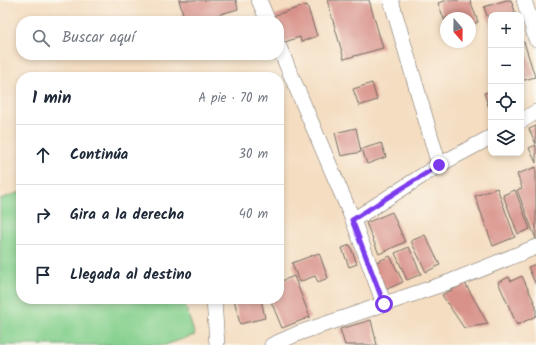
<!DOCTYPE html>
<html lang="es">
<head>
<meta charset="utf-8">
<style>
	:root { --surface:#fff; --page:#f2f2f3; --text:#1f2937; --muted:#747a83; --line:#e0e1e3 }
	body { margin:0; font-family:Kalam,sans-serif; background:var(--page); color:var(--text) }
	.controls { position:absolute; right:12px; top:12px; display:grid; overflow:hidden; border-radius:8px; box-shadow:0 2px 6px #0003 }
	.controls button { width:36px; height:36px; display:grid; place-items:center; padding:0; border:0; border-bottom:1px solid var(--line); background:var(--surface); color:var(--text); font:20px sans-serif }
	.compass { position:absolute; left:440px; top:12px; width:36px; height:36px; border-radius:50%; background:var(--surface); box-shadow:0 2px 6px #0003; rotate:160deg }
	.stop { position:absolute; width:12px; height:12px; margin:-9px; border:3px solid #7c3aed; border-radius:50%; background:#fff }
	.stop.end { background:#7c3aed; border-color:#fff; box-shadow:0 1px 4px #0008 }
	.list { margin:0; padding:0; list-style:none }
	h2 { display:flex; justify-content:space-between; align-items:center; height:52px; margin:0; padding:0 16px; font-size:17px }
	h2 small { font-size:13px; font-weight:400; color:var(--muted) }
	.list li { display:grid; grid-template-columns:26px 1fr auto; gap:12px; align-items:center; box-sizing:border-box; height:60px; padding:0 16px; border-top:1px solid var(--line) }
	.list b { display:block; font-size:15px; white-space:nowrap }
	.list em { font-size:13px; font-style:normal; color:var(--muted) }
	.icon { flex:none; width:22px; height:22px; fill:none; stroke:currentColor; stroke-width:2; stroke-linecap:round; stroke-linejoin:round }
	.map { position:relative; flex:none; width:536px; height:345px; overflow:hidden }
	.search { position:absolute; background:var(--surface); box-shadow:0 2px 6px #0003; left:16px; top:16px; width:268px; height:44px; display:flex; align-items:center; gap:10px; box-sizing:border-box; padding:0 14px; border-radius:16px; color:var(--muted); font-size:15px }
	.panel { position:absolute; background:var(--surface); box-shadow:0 2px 6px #0003; left:16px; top:72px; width:268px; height:232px; border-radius:16px }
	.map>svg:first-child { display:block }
	.pitch { fill:#84d08d; stroke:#587e5c }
	.building { fill:#d8928a }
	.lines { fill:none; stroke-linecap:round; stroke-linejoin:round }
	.minor-casing { stroke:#716960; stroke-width:16 }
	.minor { stroke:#fff; stroke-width:15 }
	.route { stroke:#7c3aed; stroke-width:5 }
</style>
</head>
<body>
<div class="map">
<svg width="536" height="345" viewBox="0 0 536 345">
	<rect width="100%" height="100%" fill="#fbf7ec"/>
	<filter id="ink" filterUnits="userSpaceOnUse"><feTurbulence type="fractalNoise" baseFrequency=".025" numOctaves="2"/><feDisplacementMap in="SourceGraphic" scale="8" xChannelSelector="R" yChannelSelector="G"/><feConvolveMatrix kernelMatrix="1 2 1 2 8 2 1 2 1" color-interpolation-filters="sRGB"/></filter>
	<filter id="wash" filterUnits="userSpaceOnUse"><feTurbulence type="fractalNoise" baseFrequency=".012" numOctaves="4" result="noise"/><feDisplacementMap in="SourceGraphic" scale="16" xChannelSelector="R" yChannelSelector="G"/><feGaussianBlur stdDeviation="0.9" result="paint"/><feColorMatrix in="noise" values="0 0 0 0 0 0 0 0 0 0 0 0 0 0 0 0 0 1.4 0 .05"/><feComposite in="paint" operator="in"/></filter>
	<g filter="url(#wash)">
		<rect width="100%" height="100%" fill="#f4ddc1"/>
		<path class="pitch" d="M 21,192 L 21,299 L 183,299 L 195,335 L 165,345 L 0,345 L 0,199 Z"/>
		<g id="blocks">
			<g class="building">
				<path d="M 179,0 L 236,0 L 238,9 L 197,21 L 185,21 Z"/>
				<path d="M 327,0 L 369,0 L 383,48 L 344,59 Z"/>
				<path d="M 448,0 L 470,0 L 478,22 L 470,25 L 470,18 L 446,18 L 446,24 L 438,3 Z"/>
				<path d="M 506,0 L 511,0 L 516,15 L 491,15 L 491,27 L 484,7 Z"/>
				<path d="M 307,5 L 317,36 L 301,42 L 300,37 L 279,44 L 279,21 L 271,21 L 269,17 Z"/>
				<path d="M 524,42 L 535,77 L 521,81 L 521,43 Z"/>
				<path d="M 372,83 L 377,100 L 359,106 L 353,89 Z"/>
				<path d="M 491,91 L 491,114 L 484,93 Z"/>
				<path d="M 536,126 L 536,144 L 529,129 Z"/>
				<path d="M 356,128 L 361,152 L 341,156 L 335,133 Z"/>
				<path d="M 381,143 L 386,157 L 367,164 L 362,149 Z"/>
				<path d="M 536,145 L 536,163 L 529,148 Z"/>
				<path d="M 536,167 L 536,239 L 517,190 L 522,188 L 517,174 Z"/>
				<path d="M 497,188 L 515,237 L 493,246 L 475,196 Z"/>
				<path d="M 515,190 L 530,229 L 518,234 L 503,195 Z"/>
				<path d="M 392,212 L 405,242 L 379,254 L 366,223 Z"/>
				<path d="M 425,235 L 440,265 L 426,272 L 411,241 Z"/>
				<path d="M 350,245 L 357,264 L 349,267 L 342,248 Z"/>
				<path d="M 409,247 L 421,274 L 407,280 L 395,253 Z"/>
				<path d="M 319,253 L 328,278 L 318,282 L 315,276 L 299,282 L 292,263 Z"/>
				<path d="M 390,256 L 403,282 L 385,290 L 372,264 Z"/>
				<path d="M 536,264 L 536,285 L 528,267 Z"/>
				<path d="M 294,276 L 310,317 L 282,328 L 270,299 L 279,299 L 279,282 Z"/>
				<path d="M 522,276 L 536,306 L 536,316 L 517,325 L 498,282 L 509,277 L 511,281 Z"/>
				<path d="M 465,283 L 488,324 L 464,328 L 442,295 Z"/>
				<path d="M 234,299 L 261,299 L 265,318 L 240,324 Z"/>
				<path d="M 371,320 L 377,345 L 345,345 L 340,329 Z"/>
			</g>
		</g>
	</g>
	<g filter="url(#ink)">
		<use href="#blocks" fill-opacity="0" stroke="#716960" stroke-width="1"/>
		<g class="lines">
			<g class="minor-casing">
				<g id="minor">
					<path d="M 259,0 L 268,21"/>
					<path d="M 391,0 L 439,165"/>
					<path d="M 524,0 L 536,39"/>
					<path d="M 279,47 L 353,220 L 384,304"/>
					<path d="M 521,121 L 536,112"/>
					<path d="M 353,220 L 439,165 L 491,137"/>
					<path d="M 214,299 L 217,345"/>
					<path d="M 272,345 L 299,333 L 452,281 L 536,247"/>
				</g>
			</g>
			<use href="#minor" class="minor"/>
		</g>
	</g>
	<g class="lines" filter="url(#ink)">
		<path class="route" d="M 384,304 L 352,220 L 439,165"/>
	</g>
</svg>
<div class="controls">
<button>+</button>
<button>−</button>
<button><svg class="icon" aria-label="locate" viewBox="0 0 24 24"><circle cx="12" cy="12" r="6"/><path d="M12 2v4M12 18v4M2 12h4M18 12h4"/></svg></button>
<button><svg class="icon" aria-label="layers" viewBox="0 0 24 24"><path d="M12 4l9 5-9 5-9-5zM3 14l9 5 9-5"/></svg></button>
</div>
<svg class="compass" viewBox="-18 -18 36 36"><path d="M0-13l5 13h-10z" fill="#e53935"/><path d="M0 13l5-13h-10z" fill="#747a83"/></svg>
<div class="stop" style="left:384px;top:304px"></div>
<div class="stop end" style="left:439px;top:165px"></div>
<div class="search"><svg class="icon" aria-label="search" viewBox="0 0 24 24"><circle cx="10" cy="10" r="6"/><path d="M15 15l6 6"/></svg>Buscar aquí</div>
<section class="panel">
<h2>1 min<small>A pie · 70 m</small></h2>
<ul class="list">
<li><svg class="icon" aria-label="ahead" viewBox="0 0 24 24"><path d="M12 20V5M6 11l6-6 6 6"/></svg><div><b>Continúa</b></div><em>30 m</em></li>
<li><svg class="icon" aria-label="right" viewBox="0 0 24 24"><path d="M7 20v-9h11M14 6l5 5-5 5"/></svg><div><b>Gira a la derecha</b></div><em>40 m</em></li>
<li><svg class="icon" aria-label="arrive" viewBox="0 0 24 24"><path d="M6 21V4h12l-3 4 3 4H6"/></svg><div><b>Llegada al destino</b></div></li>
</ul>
</section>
</div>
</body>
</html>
